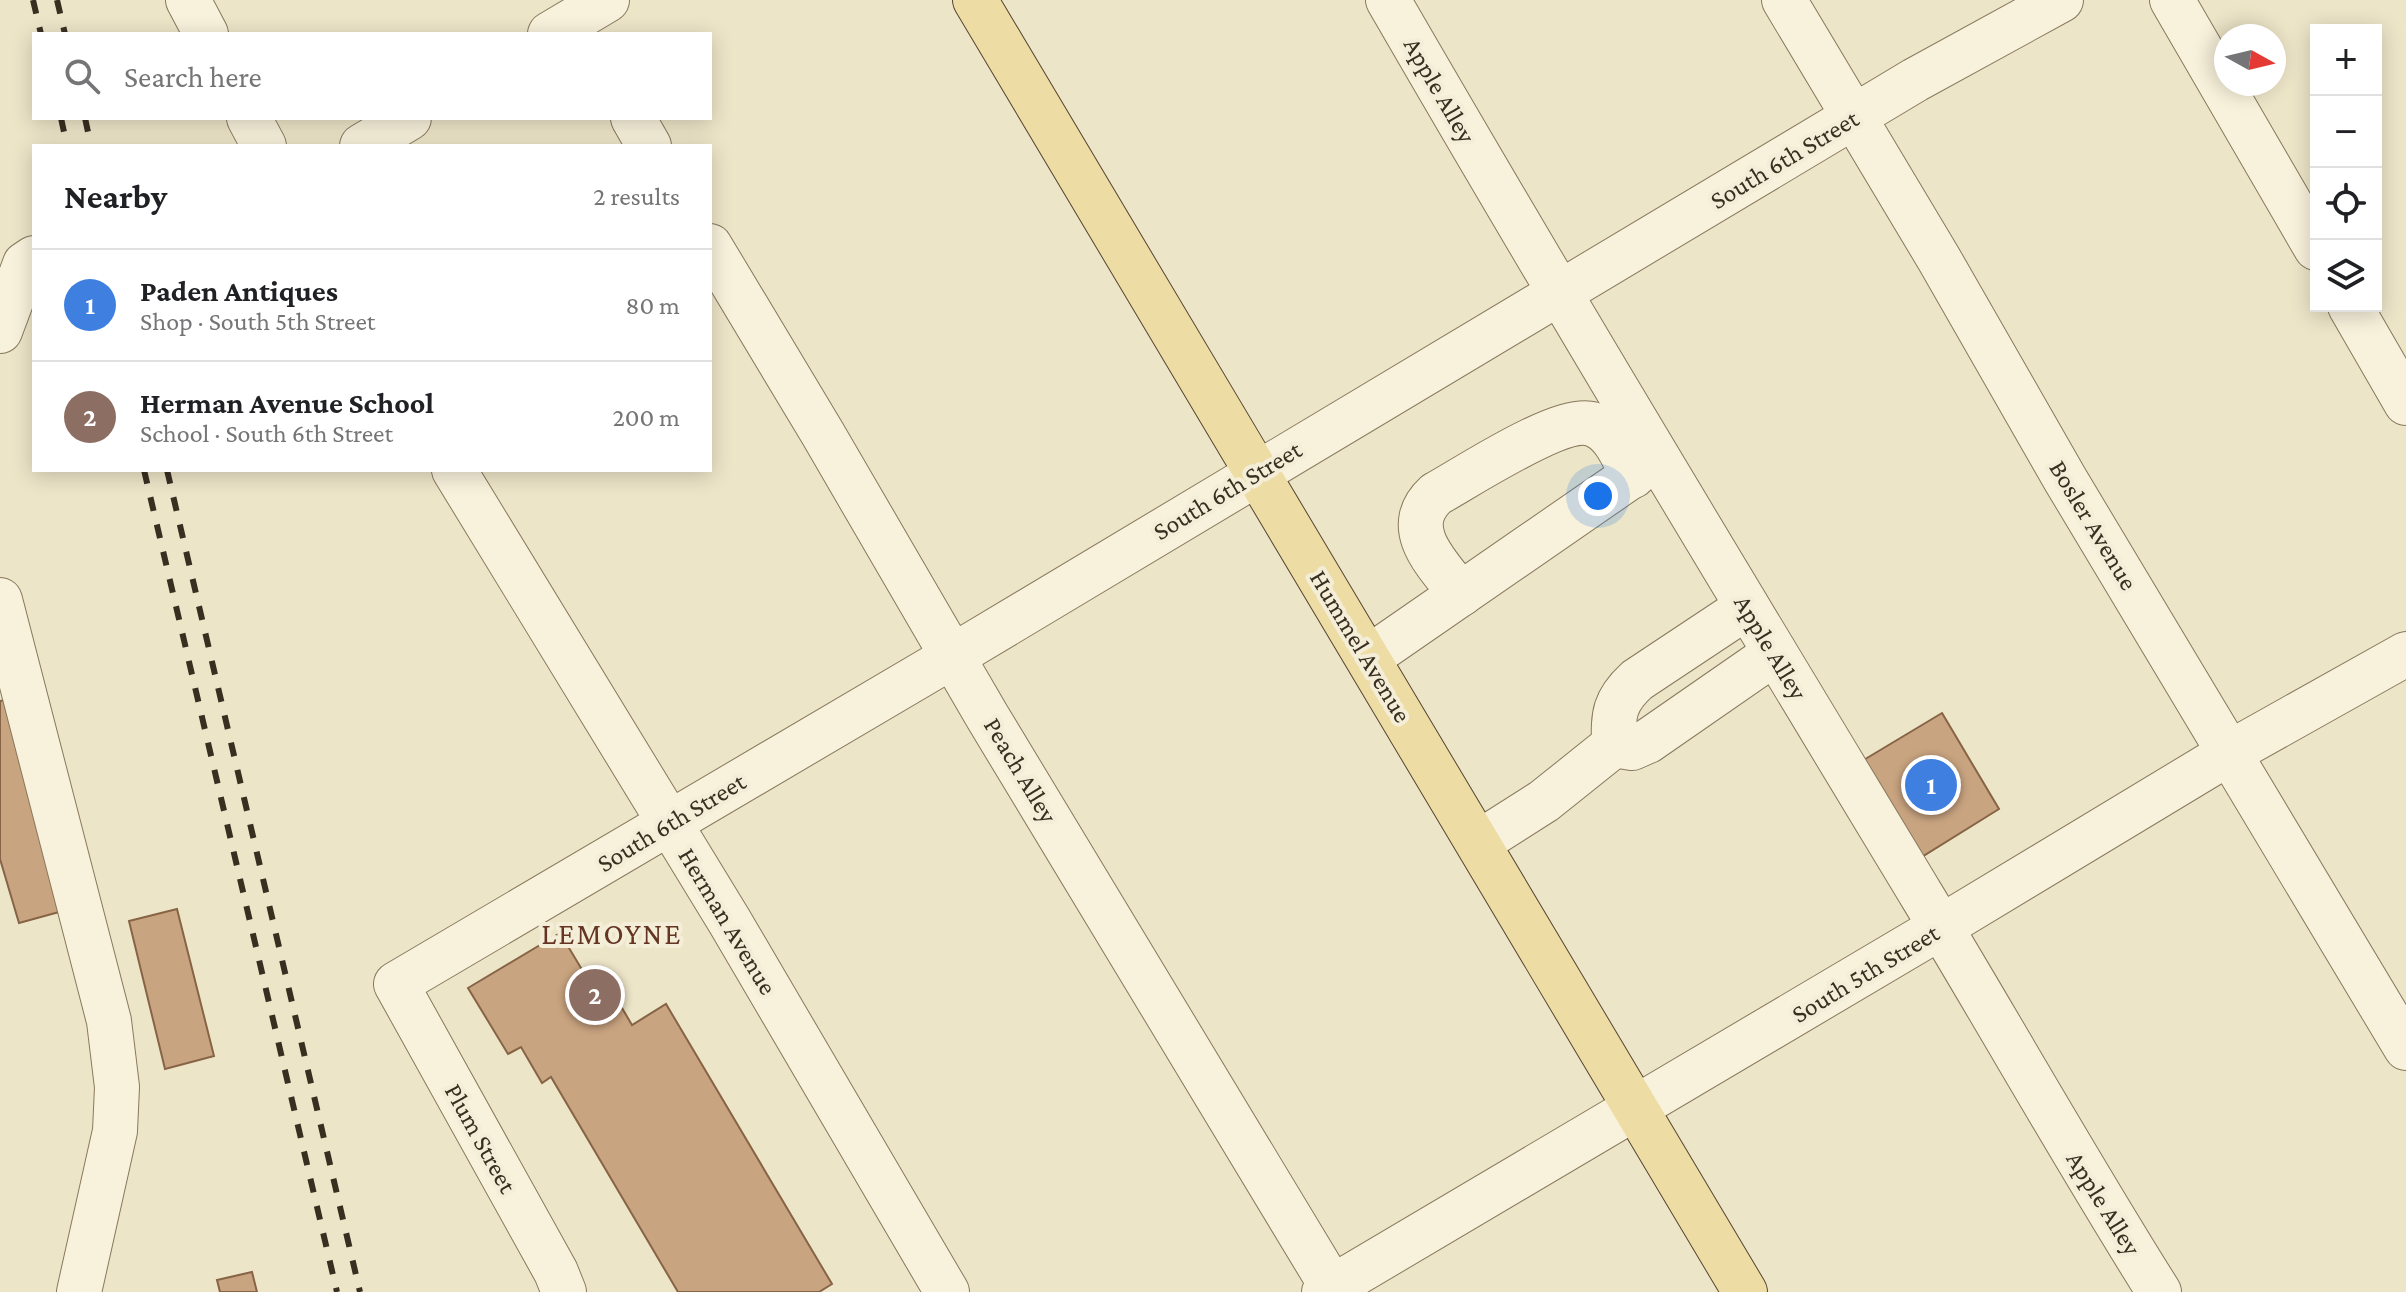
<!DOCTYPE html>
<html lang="en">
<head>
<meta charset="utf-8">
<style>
	:root { --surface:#fff; --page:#f6f6f6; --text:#202124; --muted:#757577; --line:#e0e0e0; --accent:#111827 }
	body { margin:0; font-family:"Crimson Pro",serif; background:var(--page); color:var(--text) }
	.controls { position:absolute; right:24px; top:24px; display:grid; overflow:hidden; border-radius:0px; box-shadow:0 4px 20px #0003 }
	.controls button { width:72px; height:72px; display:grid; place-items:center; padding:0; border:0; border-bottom:2px solid var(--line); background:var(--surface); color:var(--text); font:40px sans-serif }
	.compass { position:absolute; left:2214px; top:24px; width:72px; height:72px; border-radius:50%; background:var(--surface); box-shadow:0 4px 20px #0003; rotate:98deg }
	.you { position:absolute; left:1598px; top:496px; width:28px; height:28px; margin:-20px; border:6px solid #fff; border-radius:50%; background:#1a73e8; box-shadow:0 0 0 12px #1a73e833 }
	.badge { display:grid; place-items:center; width:52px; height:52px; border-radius:50%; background:var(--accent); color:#fff; font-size:26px; font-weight:700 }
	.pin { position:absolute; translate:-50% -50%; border:4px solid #fff; box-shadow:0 2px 8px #0006 }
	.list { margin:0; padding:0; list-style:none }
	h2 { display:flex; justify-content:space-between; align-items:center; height:104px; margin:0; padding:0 32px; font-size:34px }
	h2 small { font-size:26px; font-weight:400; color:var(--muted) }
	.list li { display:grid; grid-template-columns:52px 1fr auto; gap:24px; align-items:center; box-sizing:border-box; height:112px; padding:0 32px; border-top:2px solid var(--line) }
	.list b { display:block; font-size:30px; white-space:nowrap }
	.list p { margin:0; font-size:26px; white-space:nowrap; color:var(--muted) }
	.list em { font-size:26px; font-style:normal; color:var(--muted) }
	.icon { flex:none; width:44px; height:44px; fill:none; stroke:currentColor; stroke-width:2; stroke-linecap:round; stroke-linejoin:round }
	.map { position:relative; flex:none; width:2406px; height:1292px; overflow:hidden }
	.search { position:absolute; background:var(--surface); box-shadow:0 4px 20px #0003; left:32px; top:32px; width:680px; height:88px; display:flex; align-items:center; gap:20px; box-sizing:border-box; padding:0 28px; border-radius:0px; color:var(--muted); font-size:30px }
	.panel { position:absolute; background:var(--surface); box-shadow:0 4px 20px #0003; left:32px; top:144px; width:680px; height:328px; border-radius:0px }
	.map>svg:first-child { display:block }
	.building { fill:#c9a480; stroke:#866445; stroke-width:2 }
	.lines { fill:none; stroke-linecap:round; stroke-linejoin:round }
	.minor-casing { stroke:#88785e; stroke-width:46 }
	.major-casing { stroke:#564632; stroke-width:46 }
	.minor { stroke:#f8f1db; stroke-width:44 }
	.major { stroke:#eddca3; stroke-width:44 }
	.rail { stroke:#392f21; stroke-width:6; stroke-dasharray:14 14; stroke-linecap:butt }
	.labels { text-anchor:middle; stroke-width:8; stroke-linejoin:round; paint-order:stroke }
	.street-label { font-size:26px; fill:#392f21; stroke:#f4eed8 }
	.quarter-label { font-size:30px; letter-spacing:2px; fill:#643522; stroke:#f4eed8 }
</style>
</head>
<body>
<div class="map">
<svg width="2406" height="1292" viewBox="0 0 2406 1292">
	<rect width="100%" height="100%" fill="#ede5c8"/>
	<g class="building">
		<path d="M 10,699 L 70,909 L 19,923 L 0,859 L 0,701 Z"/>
		<path d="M 1942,713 L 1999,809 L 1920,858 L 1862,761 Z"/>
		<path d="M 177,909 L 214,1056 L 165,1069 L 129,921 Z"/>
		<path d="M 560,933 L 599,998 L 612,991 L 632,1025 L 666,1004 L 832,1284 L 819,1292 L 678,1292 L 551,1077 L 542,1083 L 521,1047 L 508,1054 L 468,988 Z"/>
		<path d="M 252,1272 L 257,1292 L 220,1292 L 217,1280 Z"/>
	</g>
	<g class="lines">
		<g class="minor-casing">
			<g id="minor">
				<path d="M 188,0 L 206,34"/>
				<path d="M 1388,0 C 1562,301 1742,598 1922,896 C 2002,1028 2077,1162 2159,1292"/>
				<path d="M 1784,0 L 1939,259 L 2065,479 L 2406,1048"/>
				<path d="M 2172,0 L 2316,248"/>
				<path d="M 550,34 L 607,0"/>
				<path d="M 249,118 L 264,146"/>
				<path d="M 633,118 L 649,146"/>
				<path d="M 362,146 L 409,118"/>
				<path d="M 710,246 L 823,434 L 987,716 L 1335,1292"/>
				<path d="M 2350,306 L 2406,403"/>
				<path d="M 0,331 L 25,264 L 34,258"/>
				<path d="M 454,470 L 730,922 L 947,1292"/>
				<path d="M 1461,594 C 1438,565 1399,528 1436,494 C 1467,477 1560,415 1592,424 C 1614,431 1623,457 1633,476"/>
				<path d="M 0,600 L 109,1021 L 117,1087 L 115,1131 L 79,1292"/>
				<path d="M 1368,658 L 1656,459"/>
				<path d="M 1614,745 L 1632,748 L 1648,741 L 1775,653"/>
				<path d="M 1478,843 L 1544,801 L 1614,745 C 1613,714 1614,701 1637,680 L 1747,607"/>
				<path d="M 564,1292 L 556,1272 L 396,984 L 953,656 L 1915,80 L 2061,0"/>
				<path d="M 1324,1292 L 1941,927 L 2231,752 L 2406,654"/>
			</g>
		</g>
		<g class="major-casing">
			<path id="major" d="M 975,0 L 1745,1292"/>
		</g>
		<use href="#minor" class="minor"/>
		<use href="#major" class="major"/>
		<g class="rail">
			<path d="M 33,0 L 41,34"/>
			<path d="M 57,0 L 65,34"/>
			<path d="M 61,118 L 67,146"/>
			<path d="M 85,118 L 91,146"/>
			<path d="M 144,470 L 337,1292"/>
			<path d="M 167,470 L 360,1292"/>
		</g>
	</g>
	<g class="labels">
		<g class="street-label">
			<text transform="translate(1440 90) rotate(60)" y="9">Apple Alley</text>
			<text transform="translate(1784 159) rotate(-31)" y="9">South 6th Street</text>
			<text transform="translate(1227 490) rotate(-31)" y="9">South 6th Street</text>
			<text transform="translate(2094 525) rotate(59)" y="9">Bosler Avenue</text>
			<text transform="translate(1361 646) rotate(59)" y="9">Hummel Avenue</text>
			<text transform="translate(1771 647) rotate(59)" y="9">Apple Alley</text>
			<text transform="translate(1021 770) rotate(59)" y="9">Peach Alley</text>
			<text transform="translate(671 822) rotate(-31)" y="9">South 6th Street</text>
			<text transform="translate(728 921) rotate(59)" y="9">Herman Avenue</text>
			<text transform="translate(1865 973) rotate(-31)" y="9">South 5th Street</text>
			<text transform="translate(481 1138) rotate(61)" y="9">Plum Street</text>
			<text transform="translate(2104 1203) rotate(58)" y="9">Apple Alley</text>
		</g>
		<g class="quarter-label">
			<text x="612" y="944">LEMOYNE</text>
		</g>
	</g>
</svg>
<div class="controls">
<button>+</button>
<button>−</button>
<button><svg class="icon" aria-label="locate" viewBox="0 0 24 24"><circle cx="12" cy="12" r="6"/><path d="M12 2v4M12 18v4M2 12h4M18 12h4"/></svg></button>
<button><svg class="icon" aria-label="layers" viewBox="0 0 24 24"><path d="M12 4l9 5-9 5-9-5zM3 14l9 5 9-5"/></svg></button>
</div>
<svg class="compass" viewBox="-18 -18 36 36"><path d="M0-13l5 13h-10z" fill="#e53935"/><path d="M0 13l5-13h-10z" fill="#757577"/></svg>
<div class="you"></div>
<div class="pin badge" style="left:1931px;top:785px;background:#3f7fe0">1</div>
<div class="pin badge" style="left:595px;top:995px;background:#8d6e63">2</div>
<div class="search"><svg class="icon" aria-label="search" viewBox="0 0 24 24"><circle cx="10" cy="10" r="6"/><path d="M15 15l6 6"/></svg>Search here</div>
<section class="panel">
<h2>Nearby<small>2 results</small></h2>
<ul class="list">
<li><span class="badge" style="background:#3f7fe0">1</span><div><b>Paden Antiques</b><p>Shop · South 5th Street</p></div><em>80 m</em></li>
<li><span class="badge" style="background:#8d6e63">2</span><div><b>Herman Avenue School</b><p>School · South 6th Street</p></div><em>200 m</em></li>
</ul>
</section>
</div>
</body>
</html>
